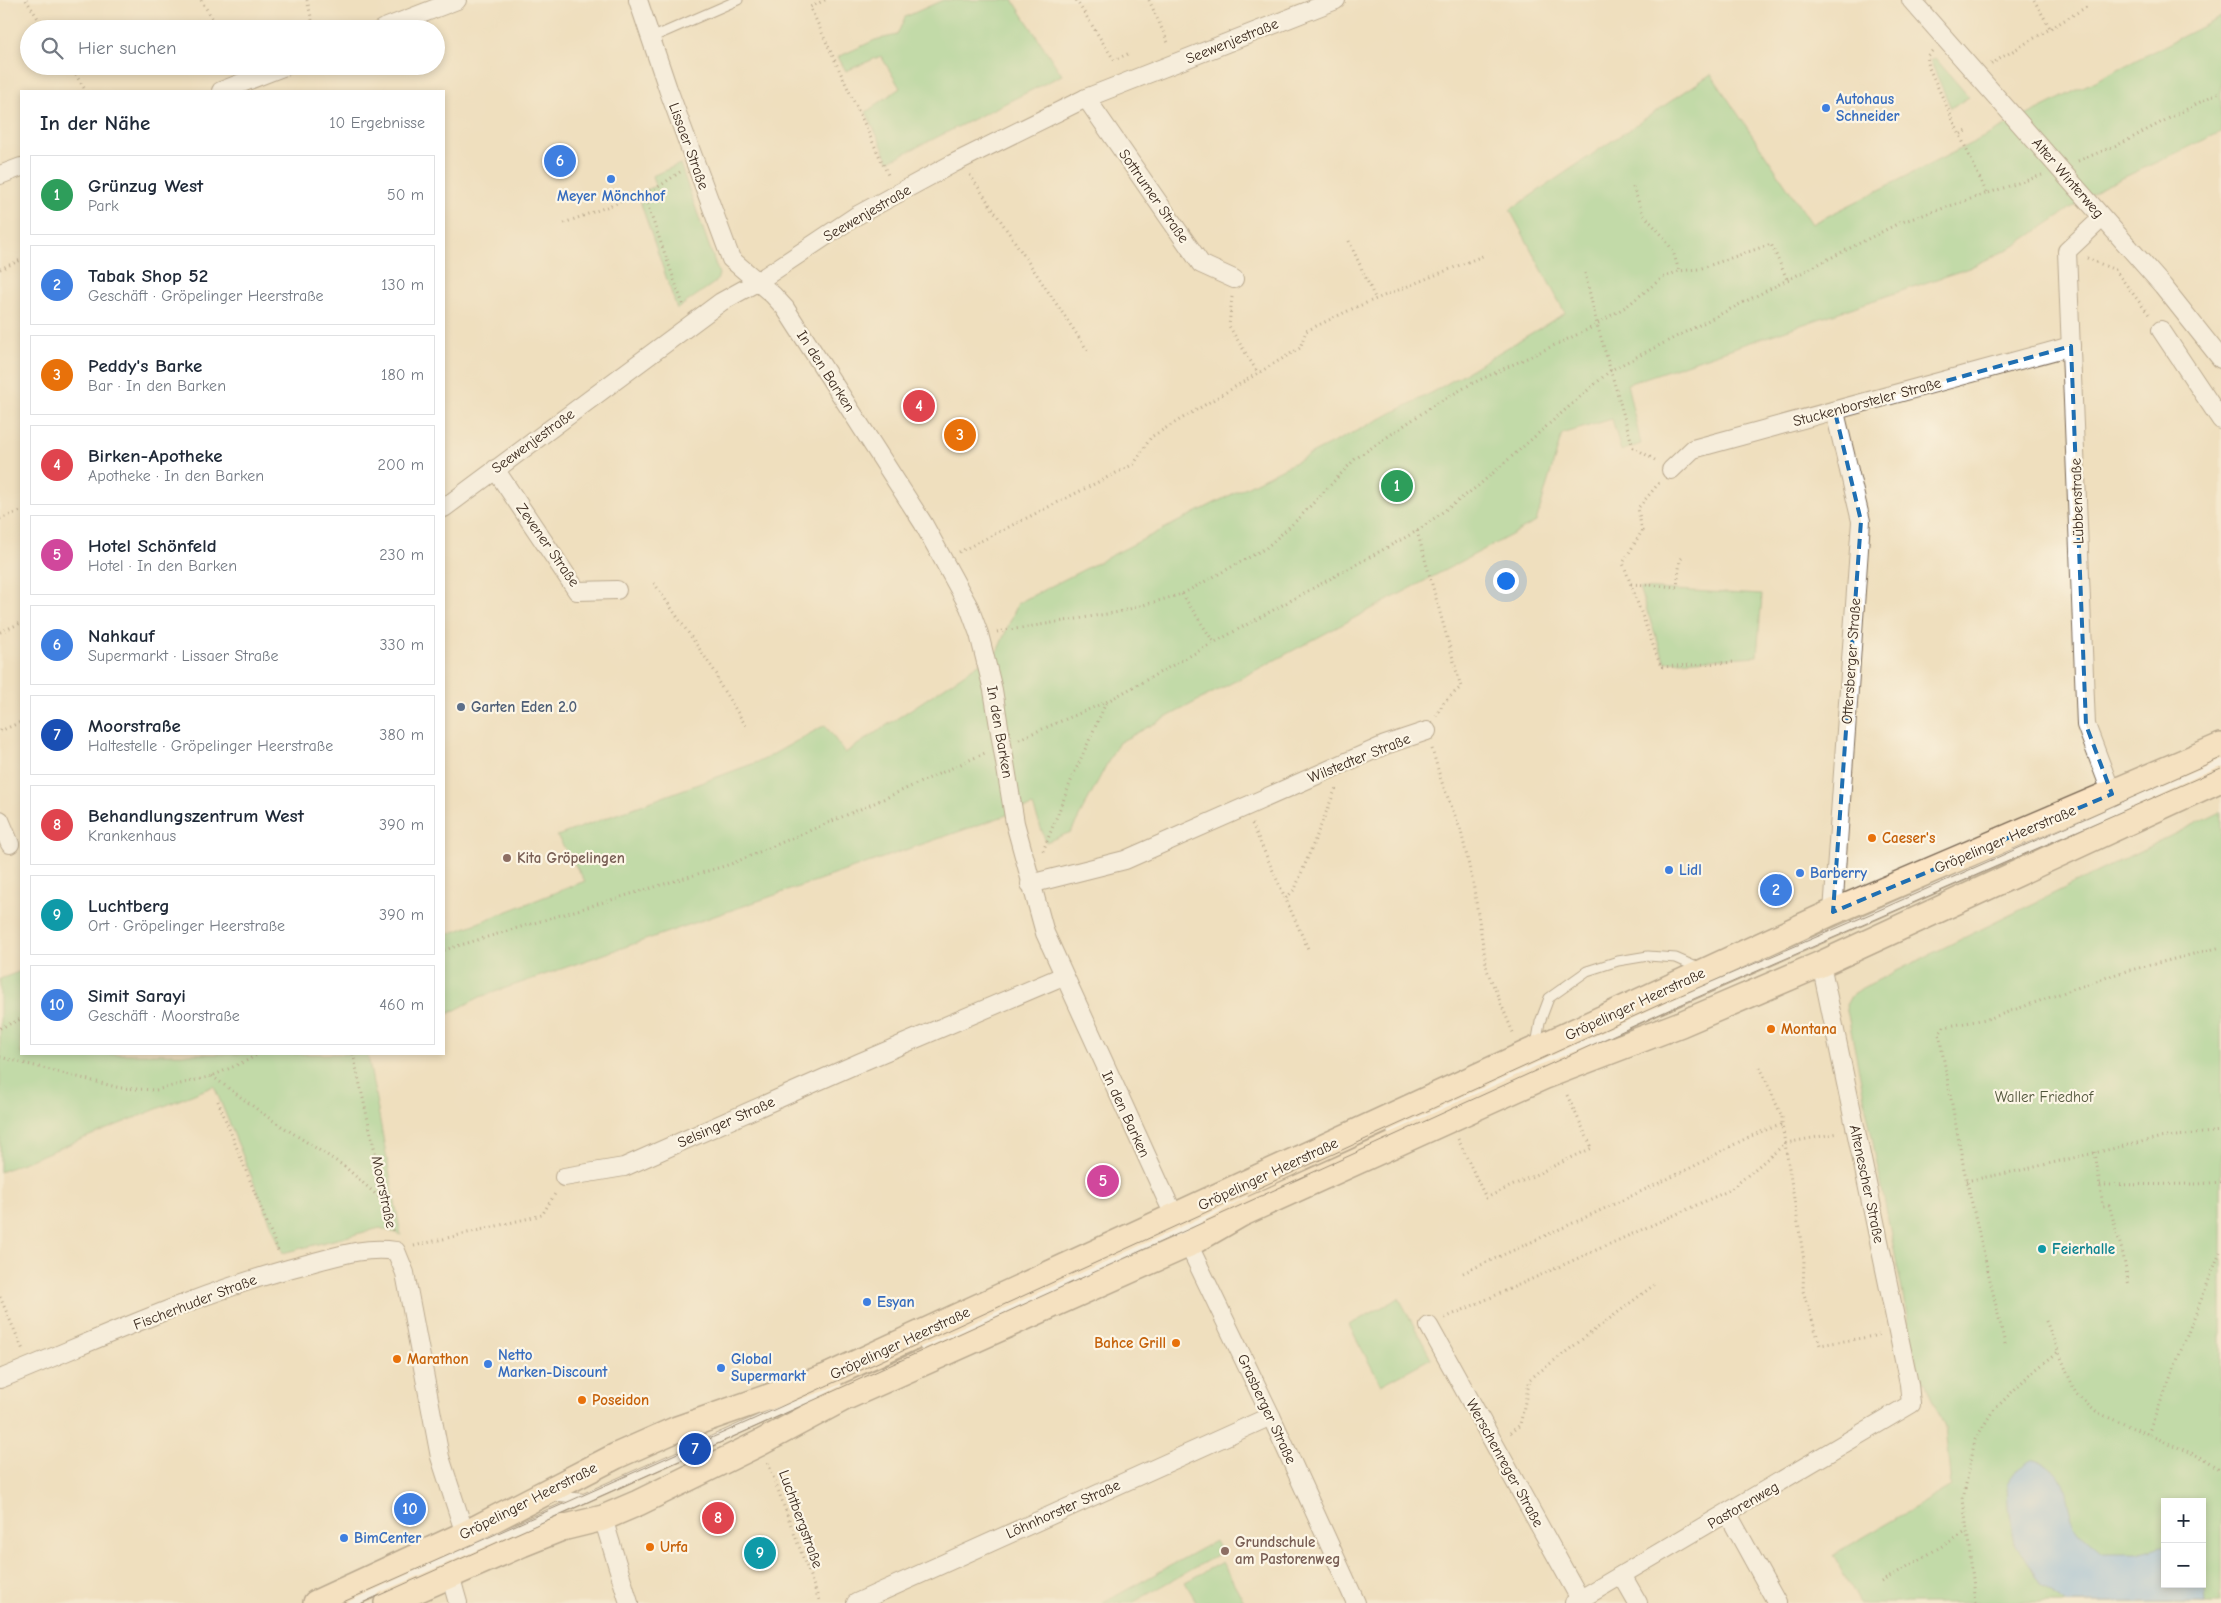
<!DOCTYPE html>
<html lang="de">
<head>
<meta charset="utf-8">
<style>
	:root { --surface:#fff; --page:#f6f6f7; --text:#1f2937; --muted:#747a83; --line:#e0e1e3; --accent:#0b8043 }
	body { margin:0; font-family:"Comic Neue",sans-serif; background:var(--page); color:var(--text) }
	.controls { position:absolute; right:15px; bottom:15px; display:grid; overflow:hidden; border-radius:0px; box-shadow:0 2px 8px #0003 }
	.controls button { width:45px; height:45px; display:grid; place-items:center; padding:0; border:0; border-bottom:1px solid var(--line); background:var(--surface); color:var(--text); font:25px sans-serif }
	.you { position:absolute; left:1505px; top:580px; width:18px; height:18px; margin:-12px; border:4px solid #fff; border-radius:50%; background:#1a73e8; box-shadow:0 0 0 8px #1a73e833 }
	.badge { display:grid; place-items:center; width:32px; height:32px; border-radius:50%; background:var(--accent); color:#fff; font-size:16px; font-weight:700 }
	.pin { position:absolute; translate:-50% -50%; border:2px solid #fff; box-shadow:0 1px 5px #0006 }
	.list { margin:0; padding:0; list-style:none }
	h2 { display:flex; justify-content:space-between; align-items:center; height:65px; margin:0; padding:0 20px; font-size:21px }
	h2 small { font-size:16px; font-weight:400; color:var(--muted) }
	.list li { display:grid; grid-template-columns:32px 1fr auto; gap:15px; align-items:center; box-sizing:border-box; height:80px; margin:0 10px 10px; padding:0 10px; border:1px solid var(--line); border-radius:0px }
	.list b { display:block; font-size:19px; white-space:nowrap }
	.list p { margin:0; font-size:16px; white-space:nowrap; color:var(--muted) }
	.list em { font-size:16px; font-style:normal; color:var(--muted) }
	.icon { flex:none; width:28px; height:28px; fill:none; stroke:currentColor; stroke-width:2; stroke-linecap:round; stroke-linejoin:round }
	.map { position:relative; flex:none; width:2221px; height:1603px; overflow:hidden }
	.search { position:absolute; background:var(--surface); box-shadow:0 2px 8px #0003; left:20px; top:20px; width:425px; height:55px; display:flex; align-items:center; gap:12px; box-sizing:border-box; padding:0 18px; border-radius:28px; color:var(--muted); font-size:19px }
	.panel { position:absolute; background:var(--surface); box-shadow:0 2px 8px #0003; left:20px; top:90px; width:425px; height:965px; border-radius:0px }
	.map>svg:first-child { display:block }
	.green { fill:#8dd48f; stroke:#647f56; fill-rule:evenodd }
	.water { fill:#81bbf2; stroke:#5e7288 }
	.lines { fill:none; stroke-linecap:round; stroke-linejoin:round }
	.service-casing { stroke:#7a6956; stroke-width:11 }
	.minor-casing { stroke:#7a6956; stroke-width:20 }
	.secondary-casing { stroke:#7a6956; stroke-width:28 }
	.path { stroke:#7a6956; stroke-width:3; stroke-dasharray:1 4; stroke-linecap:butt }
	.service { stroke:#fff; stroke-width:9 }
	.minor { stroke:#fff; stroke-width:18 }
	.secondary { stroke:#fce5c4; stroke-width:25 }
	.tram { stroke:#3b2a1e; stroke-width:1 }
	.marked { fill:none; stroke:#1f6fb2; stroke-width:4; stroke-dasharray:10 6; stroke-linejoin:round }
	.shop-dot { fill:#3f7fe0; stroke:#fcf5e5; stroke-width:2 }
	.service-dot { fill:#5c6f8a; stroke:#fcf5e5; stroke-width:2 }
	.food-dot { fill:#e8710a; stroke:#fcf5e5; stroke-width:2 }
	.education-dot { fill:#8d6e63; stroke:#fcf5e5; stroke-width:2 }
	.culture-dot { fill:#0f9aa8; stroke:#fcf5e5; stroke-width:2 }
	.labels { text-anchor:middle; stroke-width:4.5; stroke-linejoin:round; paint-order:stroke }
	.street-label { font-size:15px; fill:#3b2a1e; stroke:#fcf5e5 }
	.shop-label { font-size:15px; font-weight:bold; fill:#366cbe; stroke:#fcf5e5; text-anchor:start }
	.service-label { font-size:15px; font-weight:bold; fill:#4e5e75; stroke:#fcf5e5; text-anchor:start }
	.food-label { font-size:15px; font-weight:bold; fill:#c56008; stroke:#fcf5e5; text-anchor:start }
	.education-label { font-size:15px; font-weight:bold; fill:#785e54; stroke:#fcf5e5; text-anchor:start }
	.park-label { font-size:15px; fill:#50543a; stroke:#fcf5e5 }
	.culture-label { font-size:15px; font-weight:bold; fill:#0d838f; stroke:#fcf5e5; text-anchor:start }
</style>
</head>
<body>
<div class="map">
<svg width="2221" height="1603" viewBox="0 0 2221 1603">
	<rect width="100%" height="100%" fill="#fcf5e5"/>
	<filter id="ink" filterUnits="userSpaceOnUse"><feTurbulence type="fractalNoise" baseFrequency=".02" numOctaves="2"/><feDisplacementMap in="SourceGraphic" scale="10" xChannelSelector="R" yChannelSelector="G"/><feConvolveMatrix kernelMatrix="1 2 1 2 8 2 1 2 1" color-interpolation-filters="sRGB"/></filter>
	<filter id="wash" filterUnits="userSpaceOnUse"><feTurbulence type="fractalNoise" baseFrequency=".0096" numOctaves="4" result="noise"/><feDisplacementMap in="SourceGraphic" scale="20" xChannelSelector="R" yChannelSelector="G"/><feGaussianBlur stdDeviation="1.12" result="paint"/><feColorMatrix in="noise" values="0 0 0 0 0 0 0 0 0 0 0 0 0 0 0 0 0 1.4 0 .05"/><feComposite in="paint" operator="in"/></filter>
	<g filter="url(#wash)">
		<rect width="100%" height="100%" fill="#efdfbe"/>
		<g class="green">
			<path d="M 943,0 L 1013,0 L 1062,75 L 889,161 L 866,112 L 900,88 L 881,56 L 846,71 L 838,57 L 875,40 L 897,35 L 905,17 Z"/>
			<path d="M 2221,17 L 2221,132 L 2099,189 L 2015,246 L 1969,268 L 1627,384 L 1641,444 L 1621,451 L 1612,419 L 1562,434 L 1536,522 L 1118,743 L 1071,832 L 1046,842 L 1033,806 L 480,997 L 444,1016 L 444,936 L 585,881 L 557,836 L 763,760 L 825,725 L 845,753 L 997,652 L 1018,603 L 1433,392 L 1565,313 L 1510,210 L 1711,74 L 1812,224 Z"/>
			<path d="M 1935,58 L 1969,97 L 1951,108 L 1930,60 Z"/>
			<path d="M 680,164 L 719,274 L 717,281 L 677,309 L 640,201 L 641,192 L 655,186 L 652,176 Z"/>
			<path d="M 1639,588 L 1762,595 L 1757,656 L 1665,662 Z"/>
			<path d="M 2221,811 L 2221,1603 L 1859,1603 L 1833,1555 L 1951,1486 L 1945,1428 L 1925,1382 L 1920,1382 L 1846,1005 L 1851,996 L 1862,988 ZM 2165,1502 L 2202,1502 L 2202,1584 L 2165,1584 Z"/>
			<path d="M 21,971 L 21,1054 L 372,1054 L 368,1056 L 401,1235 L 380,1228 L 283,1253 L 214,1086 L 0,1172 L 0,979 Z"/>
			<path d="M 1399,1298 L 1431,1358 L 1381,1385 L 1349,1325 Z"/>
			<path d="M 1215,1541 L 1221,1553 L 1132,1603 L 1103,1603 Z"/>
			<path d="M 1222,1562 L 1245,1603 L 1197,1603 L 1185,1582 Z"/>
		</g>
		<path class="water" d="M 2031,1460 C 2073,1470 2060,1492 2075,1525 C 2080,1535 2094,1545 2103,1553 L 2138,1553 L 2165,1545 L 2165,1584 L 2202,1584 L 2202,1559 L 2206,1603 L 2066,1603 L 2040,1583 L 2015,1544 L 2008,1507 L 2007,1484 L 2018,1469 Z"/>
	</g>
	<g filter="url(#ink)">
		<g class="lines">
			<g class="service-casing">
				<g id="service">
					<path d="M 651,38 L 738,0"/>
					<path d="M 1536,1045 L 1540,1022 L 1549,998 L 1587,971 L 1618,961 L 1648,956 L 1676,958 L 1701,969"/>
					<path d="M 1392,1132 L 1656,1011 L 2221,763"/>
					<path d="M 924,1346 L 1244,1199"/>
					<path d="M 552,1496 L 581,1498"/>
					<path d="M 351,1603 L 837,1385"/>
				</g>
			</g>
			<g class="minor-casing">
				<g id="minor">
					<path d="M 638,0 L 668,89 L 731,259 L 773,295 L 785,308 L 923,523 L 969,607 L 979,634 L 993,690 L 1015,823 L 1045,933 L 1165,1196 L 1271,1416 L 1356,1603"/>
					<path d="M 1911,0 L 2163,286 L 2221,359"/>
					<path d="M 382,29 L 457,0"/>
					<path d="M 221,91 L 285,66"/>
					<path d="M 1086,98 L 1201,264 L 1234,279"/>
					<path d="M 0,175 L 21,167"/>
					<path d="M 2102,218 L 2067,251 L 2086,725 L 2112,794"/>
					<path d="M 2161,330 L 2221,420"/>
					<path d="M 495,469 L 577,591 L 617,590"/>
					<path d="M 1671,470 L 1693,449 L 2071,346"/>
					<path d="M 444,508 L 721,302 L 757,282 L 856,216 L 952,164 L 1086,98 L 1336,0"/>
					<path d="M 0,820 L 10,844"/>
					<path d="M 1030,884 L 1125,860 L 1385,745 L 1427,731"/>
					<path d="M 1833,912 L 1861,521 L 1835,412"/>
					<path d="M 564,1177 L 624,1167 L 861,1062 L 1063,976"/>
					<path d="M 1429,1326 L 1580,1599"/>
					<path d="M 0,1379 C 101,1338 201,1291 307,1264 C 337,1256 365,1246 396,1251 L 405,1273 L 440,1457 L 465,1534"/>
					<path d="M 1728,1514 L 1777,1603"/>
					<path d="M 603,1518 L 629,1603"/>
					<path d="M 450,1575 L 458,1603"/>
					<path d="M 1622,1575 L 1638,1603"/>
					<path d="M 856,1603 L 1271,1416"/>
					<path d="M 1574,1603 L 1911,1404 L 1909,1384 L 1821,964"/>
				</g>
			</g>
			<g class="secondary-casing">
				<g id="secondary">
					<path d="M 316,1603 L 465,1534 L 616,1456 L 677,1429 L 826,1377 L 1833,912 L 2221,746"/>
					<path d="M 387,1603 L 522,1544 L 562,1528 L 603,1518 L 638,1503 L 760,1443 L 844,1398 L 1189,1244 L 1241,1214 L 1543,1077 L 1681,1024 L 1821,964 L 2221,779"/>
				</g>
			</g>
			<g class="path">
				<path d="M 26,0 L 45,29"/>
				<path d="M 201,0 L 219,29"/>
				<path d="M 307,0 L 314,29"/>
				<path d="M 825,0 L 810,7 L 889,177"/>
				<path d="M 1076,0 L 1114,60 L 1130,53"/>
				<path d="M 1149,0 L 1169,45"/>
				<path d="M 2034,0 L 2050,28"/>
				<path d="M 1932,51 L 1927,56 L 1929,68 L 1987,194"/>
				<path d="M 1991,64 L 2088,6"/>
				<path d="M 70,66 L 86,91"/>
				<path d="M 1961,134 L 1969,130"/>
				<path d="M 2078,161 L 2122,143 L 2221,91"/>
				<path d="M 680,172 L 657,188 L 643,193 L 684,307"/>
				<path d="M 970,175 L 1088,351"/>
				<path d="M 1633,187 L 1643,214 L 1662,235 L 1673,251 L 1679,271"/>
				<path d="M 564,223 L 636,196 L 634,191"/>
				<path d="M 1349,241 L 1376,300"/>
				<path d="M 2087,258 L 2115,270 L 2150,316"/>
				<path d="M 0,269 L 21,260"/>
				<path d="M 1585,273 L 1597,324 L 1633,447 L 1655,460"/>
				<path d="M 1232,297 L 1229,326 L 1258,373"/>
				<path d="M 1659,483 L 1638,508 L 1642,531 L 1623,563 L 1661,667 L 1734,662"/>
				<path d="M 0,519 L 21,511"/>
				<path d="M 1417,531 L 1461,687 L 1444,702 L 1436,716"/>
				<path d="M 959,552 L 1134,464 L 1151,437 L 1300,348 L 1306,331 L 1354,308 L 1485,255"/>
				<path d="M 654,583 L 718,676 L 717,680 L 746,726"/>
				<path d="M 1631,584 L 1677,587 L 1680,560 L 1683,557"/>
				<path d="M 1182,594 L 1215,644"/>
				<path d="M 0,632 L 21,623"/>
				<path d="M 997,632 L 1119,612 L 1182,594 L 1266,548 L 1298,519 L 1355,459 L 1434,405 L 1471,384 L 1587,330 L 1627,306 L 1662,278 L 1679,271 L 1699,269 L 1771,244 L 1787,279"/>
				<path d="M 0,731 L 21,722"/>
				<path d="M 1019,739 L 1106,702 L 1417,531 L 1478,486 L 1611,370 L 1899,223 L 2042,175"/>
				<path d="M 1432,749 L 1441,780 L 1461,831 L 1473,883 L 1487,970 L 1514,1035"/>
				<path d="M 1252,824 L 1309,951"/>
				<path d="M 1043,851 L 1073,776 L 1106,703"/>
				<path d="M 1286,898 L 1295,889 L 1336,788"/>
				<path d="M 444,950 L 731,864 L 870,805 L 985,753"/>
				<path d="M 0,1028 L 21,1019"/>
				<path d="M 353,1054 L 393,1231"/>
				<path d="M 0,1057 L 120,1088 L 156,1090 L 212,1076 L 246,1061 L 258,1054"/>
				<path d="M 1760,1067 L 1782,1117 L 1782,1125"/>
				<path d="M 212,1076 L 269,1118 L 344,1166 L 388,1205"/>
				<path d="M 218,1101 L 279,1253"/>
				<path d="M 1458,1139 L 1486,1198 L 1592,1148 L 1566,1093"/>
				<path d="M 2095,1152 L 2103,1206 L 2109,1205 L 2123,1254 L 2129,1286"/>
				<path d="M 1966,1181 L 2022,1170 L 2158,1138 L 2221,1131"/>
				<path d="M 2100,1185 L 2198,1184 L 2221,1182"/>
				<path d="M 414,1246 L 542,1215 L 556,1192"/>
				<path d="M 1463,1273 C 1536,1240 1609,1207 1682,1172 C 1715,1157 1746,1134 1782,1125 L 1804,1260 L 1803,1291 L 1820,1345 L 1880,1335"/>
				<path d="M 0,1297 L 23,1350"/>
				<path d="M 1445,1318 L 1730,1190 L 1786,1143 L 1838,1133"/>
				<path d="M 2046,1321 L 2076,1394 L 2096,1412 L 2205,1459 L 2221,1470"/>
				<path d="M 2005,1344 L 1964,1169 L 1939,1034 L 1944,1027 L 1991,1018 L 2119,973 L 2221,947"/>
				<path d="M 1510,1433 L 1520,1425 L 1530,1379 L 1654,1285"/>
				<path d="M 2148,1434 L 2220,1252"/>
				<path d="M 768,1463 L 820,1603"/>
				<path d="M 1881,1582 L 1966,1532"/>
				<path d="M 1976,1603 L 1963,1499 L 1975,1440 L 1992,1412 L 2029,1375 L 2058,1352"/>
			</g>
			<use href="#service" class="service"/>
			<use href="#minor" class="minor"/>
			<use href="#secondary" class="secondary"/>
			<g class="tram">
				<path d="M 341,1603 L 754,1419 L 1672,999 L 1877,911 L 2221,758"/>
				<path d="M 362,1603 L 755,1427 L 1673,1008 L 2221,768"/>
			</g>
		</g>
	</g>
	<path d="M0 0H2221V1603H0ZM 2071,346 L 2086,725 L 2112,794 L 1833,912 L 1861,521 L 1835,412 Z" fill="#efdfbe" fill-opacity=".55" fill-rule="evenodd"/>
	<path class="marked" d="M 2071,346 L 2086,725 L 2112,794 L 1833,912 L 1861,521 L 1835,412 Z"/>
	<g class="shop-dot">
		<circle cx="1826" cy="108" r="5"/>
		<circle cx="611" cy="179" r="5"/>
		<circle cx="1669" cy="870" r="5"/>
		<circle cx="1800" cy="873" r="5"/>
		<circle cx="867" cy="1302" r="5"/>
		<circle cx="488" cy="1364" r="5"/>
		<circle cx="721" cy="1368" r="5"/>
		<circle cx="344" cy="1538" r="5"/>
	</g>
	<circle class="service-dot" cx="461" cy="707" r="5"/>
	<g class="food-dot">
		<circle cx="1872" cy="838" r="5"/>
		<circle cx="1771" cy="1029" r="5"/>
		<circle cx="1176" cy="1343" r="5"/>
		<circle cx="397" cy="1359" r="5"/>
		<circle cx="582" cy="1400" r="5"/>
		<circle cx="650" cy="1547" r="5"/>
	</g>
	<g class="education-dot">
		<circle cx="507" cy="858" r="5"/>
		<circle cx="1225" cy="1551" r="5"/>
	</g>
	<circle class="culture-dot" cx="2042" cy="1249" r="5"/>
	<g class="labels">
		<g class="street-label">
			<text transform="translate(1232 41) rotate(-22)" y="5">Seewenjestraße</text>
			<text transform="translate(689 146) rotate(70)" y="5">Lissaer Straße</text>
			<text transform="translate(2068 178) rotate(49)" y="5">Alter Winterweg</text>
			<text transform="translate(1154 196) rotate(55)" y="5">Sottrumer Straße</text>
			<text transform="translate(867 213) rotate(-30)" y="5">Seewenjestraße</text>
			<text transform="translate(826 371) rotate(57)" y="5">In den Barken</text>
			<text transform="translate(1867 402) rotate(-15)" y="5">Stuckenborsteler Straße</text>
			<text transform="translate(533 441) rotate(-36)" y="5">Seewenjestraße</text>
			<text transform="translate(2077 501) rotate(-92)" y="5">Lübbenstraße</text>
			<text transform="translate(548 545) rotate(55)" y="5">Zevener Straße</text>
			<text transform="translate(1851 661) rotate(-86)" y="5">Ottersberger Straße</text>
			<text transform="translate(1000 732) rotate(80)" y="5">In den Barken</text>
			<text transform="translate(1359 758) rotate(-22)" y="5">Wilstedter Straße</text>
			<text transform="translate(2005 839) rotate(-23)" y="5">Gröpelinger Heerstraße</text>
			<text transform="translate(1635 1004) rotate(-25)" y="5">Gröpelinger Heerstraße</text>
			<text transform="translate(1126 1114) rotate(65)" y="5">In den Barken</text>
			<text transform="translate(726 1122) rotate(-24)" y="5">Selsinger Straße</text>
			<text transform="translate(1268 1174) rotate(-25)" y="5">Gröpelinger Heerstraße</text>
			<text transform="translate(1867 1184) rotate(78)" y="5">Altenescher Straße</text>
			<text transform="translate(384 1192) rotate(78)" y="5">Moorstraße</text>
			<text transform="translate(195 1302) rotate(-21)" y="5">Fischerhuder Straße</text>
			<text transform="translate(900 1343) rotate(-25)" y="5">Gröpelinger Heerstraße</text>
			<text transform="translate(1267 1409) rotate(65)" y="5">Grasberger Straße</text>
			<text transform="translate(1505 1463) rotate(61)" y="5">Werschenreger Straße</text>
			<text transform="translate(528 1501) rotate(-27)" y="5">Gröpelinger Heerstraße</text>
			<text transform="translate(1743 1505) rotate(-30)" y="5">Pastorenweg</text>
			<text transform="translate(1063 1509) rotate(-24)" y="5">Löhnhorster Straße</text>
			<text transform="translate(801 1519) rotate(70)" y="5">Luchtbergstraße</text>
		</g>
		<g class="shop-label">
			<text x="1836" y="104">Autohaus<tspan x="1836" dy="17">Schneider</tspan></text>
			<text x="611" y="201" text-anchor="middle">Meyer Mönchhof</text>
			<text x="1679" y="875">Lidl</text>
			<text x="1810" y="878">Barberry</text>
			<text x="877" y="1307">Esyan</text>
			<text x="498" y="1360">Netto<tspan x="498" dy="17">Marken-Discount</tspan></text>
			<text x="731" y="1364">Global<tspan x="731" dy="17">Supermarkt</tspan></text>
			<text x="354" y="1543">BimCenter</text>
		</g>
		<g class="service-label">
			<text x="471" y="712">Garten Eden 2.0</text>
		</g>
		<g class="food-label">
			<text x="1882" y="843">Caeser's</text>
			<text x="1781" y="1034">Montana</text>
			<text x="1166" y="1348" text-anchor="end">Bahce Grill</text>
			<text x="407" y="1364">Marathon</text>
			<text x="592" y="1405">Poseidon</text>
			<text x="660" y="1552">Urfa</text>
		</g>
		<g class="education-label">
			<text x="517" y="863">Kita Gröpelingen</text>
			<text x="1235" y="1547">Grundschule<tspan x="1235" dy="17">am Pastorenweg</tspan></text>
		</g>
		<g class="park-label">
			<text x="2044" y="1102">Waller Friedhof</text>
		</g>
		<g class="culture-label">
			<text x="2052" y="1254">Feierhalle</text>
		</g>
	</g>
</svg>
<div class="controls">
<button>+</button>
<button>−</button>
</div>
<div class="you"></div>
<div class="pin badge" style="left:1397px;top:486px;background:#2e9e5b">1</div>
<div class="pin badge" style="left:1776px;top:890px;background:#3f7fe0">2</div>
<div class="pin badge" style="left:960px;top:435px;background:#e8710a">3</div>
<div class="pin badge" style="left:919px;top:406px;background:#e0444e">4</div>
<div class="pin badge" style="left:1103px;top:1181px;background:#d1479c">5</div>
<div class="pin badge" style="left:560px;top:161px;background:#3f7fe0">6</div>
<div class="pin badge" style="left:695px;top:1449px;background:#1a4fb4">7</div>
<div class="pin badge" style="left:718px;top:1518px;background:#e0444e">8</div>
<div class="pin badge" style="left:760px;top:1553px;background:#0f9aa8">9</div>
<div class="pin badge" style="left:410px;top:1509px;background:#3f7fe0">10</div>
<div class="search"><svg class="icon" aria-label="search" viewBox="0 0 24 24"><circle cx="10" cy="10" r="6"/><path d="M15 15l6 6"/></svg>Hier suchen</div>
<section class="panel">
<h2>In der Nähe<small>10 Ergebnisse</small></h2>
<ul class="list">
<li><span class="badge" style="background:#2e9e5b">1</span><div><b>Grünzug West</b><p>Park</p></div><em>50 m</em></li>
<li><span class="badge" style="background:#3f7fe0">2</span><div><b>Tabak Shop 52</b><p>Geschäft · Gröpelinger Heerstraße</p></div><em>130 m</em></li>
<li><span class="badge" style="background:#e8710a">3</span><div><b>Peddy's Barke</b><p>Bar · In den Barken</p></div><em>180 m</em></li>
<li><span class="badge" style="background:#e0444e">4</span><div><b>Birken-Apotheke</b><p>Apotheke · In den Barken</p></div><em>200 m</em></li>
<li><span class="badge" style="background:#d1479c">5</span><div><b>Hotel Schönfeld</b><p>Hotel · In den Barken</p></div><em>230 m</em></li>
<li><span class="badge" style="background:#3f7fe0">6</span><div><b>Nahkauf</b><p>Supermarkt · Lissaer Straße</p></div><em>330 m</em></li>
<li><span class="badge" style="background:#1a4fb4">7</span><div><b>Moorstraße</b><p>Haltestelle · Gröpelinger Heerstraße</p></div><em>380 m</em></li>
<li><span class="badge" style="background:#e0444e">8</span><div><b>Behandlungszentrum West</b><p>Krankenhaus</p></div><em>390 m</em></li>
<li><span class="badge" style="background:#0f9aa8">9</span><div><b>Luchtberg</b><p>Ort · Gröpelinger Heerstraße</p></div><em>390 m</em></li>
<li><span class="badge" style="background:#3f7fe0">10</span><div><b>Simit Sarayi</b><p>Geschäft · Moorstraße</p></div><em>460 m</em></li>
</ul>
</section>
</div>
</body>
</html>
